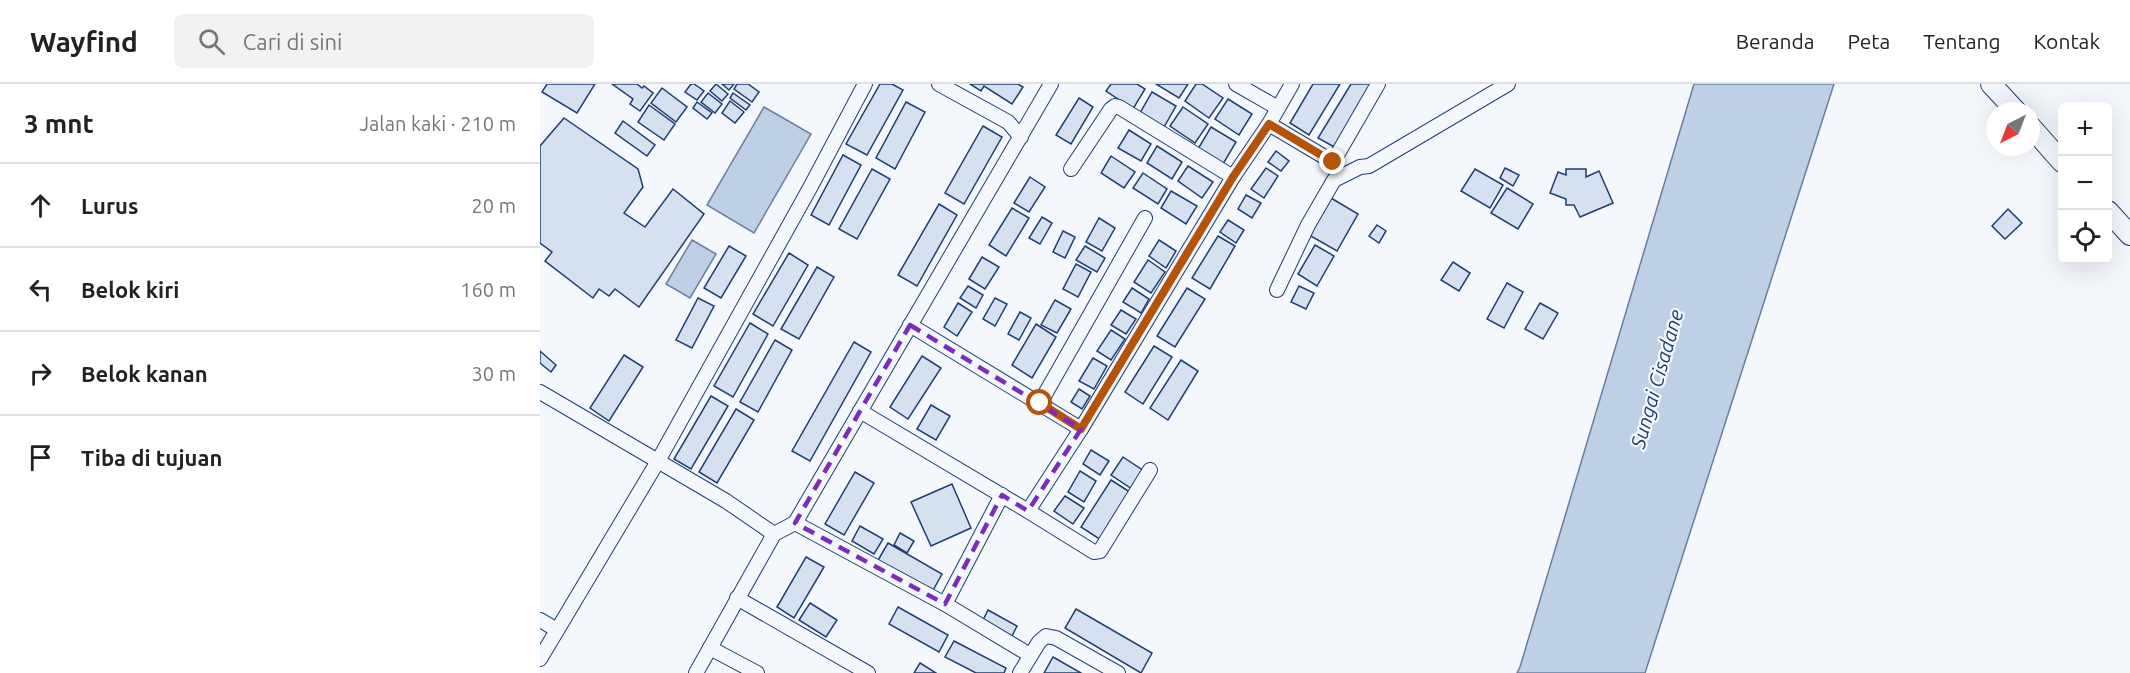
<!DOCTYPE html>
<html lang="id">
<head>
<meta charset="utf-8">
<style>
	:root { --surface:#fff; --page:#f2f2f2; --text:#222; --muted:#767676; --line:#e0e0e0 }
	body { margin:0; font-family:Ubuntu,sans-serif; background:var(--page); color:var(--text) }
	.controls { position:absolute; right:18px; top:18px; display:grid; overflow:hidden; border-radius:9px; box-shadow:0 6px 24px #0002 }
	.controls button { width:54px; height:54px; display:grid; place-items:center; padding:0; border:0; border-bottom:2px solid var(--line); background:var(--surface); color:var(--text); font:30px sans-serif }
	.compass { position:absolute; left:1446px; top:18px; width:54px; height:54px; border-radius:50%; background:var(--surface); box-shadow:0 6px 24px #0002; rotate:222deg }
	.stop { position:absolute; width:18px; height:18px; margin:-14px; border:4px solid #b45309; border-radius:50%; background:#fff }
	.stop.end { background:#b45309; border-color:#fff; box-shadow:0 2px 6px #0008 }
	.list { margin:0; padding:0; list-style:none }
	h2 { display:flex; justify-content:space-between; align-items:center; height:78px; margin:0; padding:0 24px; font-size:26px }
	h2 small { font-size:20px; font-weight:400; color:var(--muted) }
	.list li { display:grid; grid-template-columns:39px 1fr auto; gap:18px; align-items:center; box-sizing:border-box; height:84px; padding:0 24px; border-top:2px solid var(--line) }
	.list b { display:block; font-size:22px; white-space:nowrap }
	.list em { font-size:20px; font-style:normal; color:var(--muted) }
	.icon { flex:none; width:33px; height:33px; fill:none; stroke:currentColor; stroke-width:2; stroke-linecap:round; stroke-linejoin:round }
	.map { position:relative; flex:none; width:1590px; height:589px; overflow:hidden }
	header { display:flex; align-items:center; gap:36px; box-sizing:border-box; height:84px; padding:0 30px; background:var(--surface); border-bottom:2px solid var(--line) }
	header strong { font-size:28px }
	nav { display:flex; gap:33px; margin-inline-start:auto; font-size:21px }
	.search { width:420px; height:54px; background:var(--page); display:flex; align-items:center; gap:15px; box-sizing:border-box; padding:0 21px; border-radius:9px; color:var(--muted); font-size:22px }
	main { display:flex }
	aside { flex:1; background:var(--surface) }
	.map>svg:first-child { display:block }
	.water { fill:#bed0e5; stroke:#687fa3; stroke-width:1.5 }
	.building { fill:#d5e0f0; stroke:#1d3f73; stroke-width:1.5 }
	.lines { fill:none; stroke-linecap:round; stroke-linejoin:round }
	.minor-casing { stroke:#1d3f73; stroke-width:16 }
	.secondary-casing { stroke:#1d3f73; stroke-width:22 }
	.minor { stroke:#f4f7fb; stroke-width:14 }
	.secondary { stroke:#f4f7fb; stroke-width:20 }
	.route { stroke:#b45309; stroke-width:8 }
	.marked { fill:none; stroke:#7b2cbf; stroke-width:4.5; stroke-dasharray:12 8; stroke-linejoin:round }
	.labels { text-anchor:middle; stroke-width:4.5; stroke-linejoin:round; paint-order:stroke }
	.water-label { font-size:20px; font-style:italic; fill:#1d3f73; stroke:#f4f7fb }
</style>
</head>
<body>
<header>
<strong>Wayfind</strong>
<div class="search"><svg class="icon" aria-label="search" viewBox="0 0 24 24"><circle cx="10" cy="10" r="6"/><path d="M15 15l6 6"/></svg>Cari di sini</div>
<nav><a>Beranda</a><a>Peta</a><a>Tentang</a><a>Kontak</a></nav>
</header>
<main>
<aside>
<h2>3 mnt<small>Jalan kaki · 210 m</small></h2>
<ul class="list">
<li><svg class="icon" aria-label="ahead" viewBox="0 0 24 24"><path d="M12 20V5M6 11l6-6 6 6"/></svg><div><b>Lurus</b></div><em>20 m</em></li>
<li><svg class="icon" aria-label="left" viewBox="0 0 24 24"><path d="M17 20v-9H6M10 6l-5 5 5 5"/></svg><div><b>Belok kiri</b></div><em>160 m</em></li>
<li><svg class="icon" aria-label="right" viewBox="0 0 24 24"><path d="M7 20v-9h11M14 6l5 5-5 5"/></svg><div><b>Belok kanan</b></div><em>30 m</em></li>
<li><svg class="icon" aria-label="arrive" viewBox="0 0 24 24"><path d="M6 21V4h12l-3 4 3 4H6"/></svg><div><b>Tiba di tujuan</b></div></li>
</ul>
</aside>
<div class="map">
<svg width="1590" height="589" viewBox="0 0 1590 589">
	<rect width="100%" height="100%" fill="#f4f7fb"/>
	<g class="water">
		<path d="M 1154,0 L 1294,0 L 1105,589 L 977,589 L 980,583 Z"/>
		<path d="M 224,23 L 271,50 L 214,149 L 167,121 Z"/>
		<path d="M 152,156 L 176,170 L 150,214 L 126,200 Z"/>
	</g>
	<g class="building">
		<path d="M 7,0 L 55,0 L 37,29 L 2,8 Z"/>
		<path d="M 72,0 L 97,0 L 102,4 L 104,2 L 113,9 L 100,27 L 90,20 L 93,15 Z"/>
		<path d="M 151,0 L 154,0 L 164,7 L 157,16 L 145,8 Z"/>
		<path d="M 176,0 L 188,10 L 182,17 L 170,7 Z"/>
		<path d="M 182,0 L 194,0 L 189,6 Z"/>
		<path d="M 197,0 L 208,0 L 219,8 L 212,18 L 194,5 Z"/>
		<path d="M 340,0 L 352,0 L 363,6 L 327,71 L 306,60 Z"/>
		<path d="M 430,0 L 478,0 L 483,3 L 472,20 L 444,2 L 441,7 Z"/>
		<path d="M 571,0 L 597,0 L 605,5 L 593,25 L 566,7 Z"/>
		<path d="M 616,0 L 648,0 L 639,14 Z"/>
		<path d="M 656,0 L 662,0 L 683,14 L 669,34 L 645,17 Z"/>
		<path d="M 773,0 L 800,0 L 769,51 L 750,39 Z"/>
		<path d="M 811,0 L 835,0 L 796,64 L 778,54 Z"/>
		<path d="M 122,4 L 147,23 L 136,38 L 111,19 Z"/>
		<path d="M 612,8 L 636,22 L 624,43 L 600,29 Z"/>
		<path d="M 168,9 L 182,20 L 175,29 L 161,18 Z"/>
		<path d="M 193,9 L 210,21 L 206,26 L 190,14 Z"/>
		<path d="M 539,14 L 553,23 L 531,60 L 516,51 Z"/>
		<path d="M 688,15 L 712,30 L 699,51 L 675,35 Z"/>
		<path d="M 190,17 L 204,28 L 195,39 L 182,29 Z"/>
		<path d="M 157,18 L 172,29 L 167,35 L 153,24 Z"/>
		<path d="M 366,18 L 385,28 L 355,85 L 336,74 Z"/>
		<path d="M 109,21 L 135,40 L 124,56 L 98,38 Z"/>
		<path d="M 643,23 L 668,40 L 655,59 L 630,42 Z"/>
		<path d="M 24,34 L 98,85 L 103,103 L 84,129 L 105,143 L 133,105 L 164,130 L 99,223 L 75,205 L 69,212 L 59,205 L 53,214 L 5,177 L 12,168 L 0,159 L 0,62 Z"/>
		<path d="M 83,37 L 115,61 L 107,72 L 75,49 Z"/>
		<path d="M 443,42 L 462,53 L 424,120 L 405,109 Z"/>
		<path d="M 671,43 L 696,58 L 683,80 L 658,65 Z"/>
		<path d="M 589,46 L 611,60 L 601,77 L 578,64 Z"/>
		<path d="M 617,62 L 642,78 L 632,95 L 607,79 Z"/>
		<path d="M 736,67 L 749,77 L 741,87 L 728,78 Z"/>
		<path d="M 303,71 L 321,81 L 289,141 L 271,131 Z"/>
		<path d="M 571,72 L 595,88 L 584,104 L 561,89 Z"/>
		<path d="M 648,82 L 673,98 L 662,114 L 638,97 Z"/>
		<path d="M 726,84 L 738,92 L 724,114 L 711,105 Z"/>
		<path d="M 965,84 L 979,91 L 973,102 L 960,94 Z"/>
		<path d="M 332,85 L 350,95 L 317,155 L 299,145 Z"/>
		<path d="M 935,85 L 963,101 L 950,124 L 921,107 Z"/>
		<path d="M 1026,85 L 1046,85 L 1046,93 L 1059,87 L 1073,119 L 1040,133 L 1034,121 L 1026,121 L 1026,115 L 1010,109 L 1018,88 L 1026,91 Z"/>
		<path d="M 603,89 L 627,105 L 618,120 L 593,104 Z"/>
		<path d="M 490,93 L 505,103 L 489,128 L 474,119 Z"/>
		<path d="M 967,104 L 993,120 L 978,145 L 951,129 Z"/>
		<path d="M 631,107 L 657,122 L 646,140 L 621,124 Z"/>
		<path d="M 706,111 L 721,119 L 712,134 L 698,125 Z"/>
		<path d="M 791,114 L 818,130 L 797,167 L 769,151 Z"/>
		<path d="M 399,120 L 417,131 L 377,202 L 358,191 Z"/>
		<path d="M 472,124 L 489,134 L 466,172 L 449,161 Z"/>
		<path d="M 1468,125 L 1482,139 L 1465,155 L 1452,142 Z"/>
		<path d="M 502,133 L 512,139 L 500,160 L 489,154 Z"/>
		<path d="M 559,134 L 575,144 L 562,167 L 546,158 Z"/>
		<path d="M 688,136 L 704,146 L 696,159 L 680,148 Z"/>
		<path d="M 837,141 L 846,147 L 839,159 L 829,152 Z"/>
		<path d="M 523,147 L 535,153 L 525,174 L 513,168 Z"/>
		<path d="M 678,152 L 695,162 L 670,205 L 652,194 Z"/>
		<path d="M 619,156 L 636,167 L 626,184 L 609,172 Z"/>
		<path d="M 775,161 L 794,172 L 777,202 L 758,190 Z"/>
		<path d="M 189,162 L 206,172 L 181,214 L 164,204 Z"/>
		<path d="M 545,162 L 565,174 L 557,188 L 536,176 Z"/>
		<path d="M 249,169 L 268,181 L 233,242 L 213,230 Z"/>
		<path d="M 442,173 L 459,183 L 445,205 L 429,195 Z"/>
		<path d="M 608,176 L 625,188 L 611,209 L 594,198 Z"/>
		<path d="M 913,178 L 930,189 L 919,207 L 901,196 Z"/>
		<path d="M 536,180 L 551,188 L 538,213 L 523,205 Z"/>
		<path d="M 277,183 L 294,193 L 259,255 L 241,245 Z"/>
		<path d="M 967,199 L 983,208 L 964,244 L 947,235 Z"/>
		<path d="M 428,202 L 443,211 L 436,224 L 420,214 Z"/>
		<path d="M 759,202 L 774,209 L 766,225 L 751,218 Z"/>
		<path d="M 592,204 L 609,215 L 601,229 L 583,218 Z"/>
		<path d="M 647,204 L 665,215 L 635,263 L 617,252 Z"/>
		<path d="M 158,214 L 174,222 L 152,264 L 136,256 Z"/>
		<path d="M 455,214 L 467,220 L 455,242 L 443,235 Z"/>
		<path d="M 515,216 L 531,225 L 517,249 L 501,241 Z"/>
		<path d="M 418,219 L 432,228 L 417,252 L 404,243 Z"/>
		<path d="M 1000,219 L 1018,229 L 1003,255 L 985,245 Z"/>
		<path d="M 581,226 L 596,235 L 586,250 L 571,241 Z"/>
		<path d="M 480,228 L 491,234 L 479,256 L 468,250 Z"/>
		<path d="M 210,239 L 228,250 L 193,313 L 174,302 Z"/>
		<path d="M 496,240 L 516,253 L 492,294 L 472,281 Z"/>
		<path d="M 571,246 L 585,255 L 571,276 L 557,267 Z"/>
		<path d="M 235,256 L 252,266 L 218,328 L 200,318 Z"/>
		<path d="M 314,258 L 331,268 L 270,377 L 252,367 Z"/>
		<path d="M 614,262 L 632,273 L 603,320 L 585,308 Z"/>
		<path d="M 0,267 L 16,281 L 11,288 L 0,279 Z"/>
		<path d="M 84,271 L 103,283 L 69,337 L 50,324 Z"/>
		<path d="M 382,272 L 401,284 L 368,335 L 350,323 Z"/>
		<path d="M 553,274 L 567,282 L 554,305 L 539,297 Z"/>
		<path d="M 641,276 L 658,287 L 628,336 L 610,324 Z"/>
		<path d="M 539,305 L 550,312 L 542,325 L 531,318 Z"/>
		<path d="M 171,312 L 188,322 L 151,385 L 134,375 Z"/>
		<path d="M 391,321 L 410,332 L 396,356 L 377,345 Z"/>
		<path d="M 196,325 L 214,336 L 177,399 L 159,388 Z"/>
		<path d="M 551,366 L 569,377 L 560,391 L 543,380 Z"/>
		<path d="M 583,373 L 604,387 L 592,405 L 571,391 Z"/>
		<path d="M 540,387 L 556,397 L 544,418 L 528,408 Z"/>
		<path d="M 315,388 L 334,399 L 304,451 L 285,440 Z"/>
		<path d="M 571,396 L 593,410 L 564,458 L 541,443 Z"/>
		<path d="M 412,400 L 431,444 L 391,462 L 371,418 Z"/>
		<path d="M 525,412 L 544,424 L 533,440 L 514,427 Z"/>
		<path d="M 320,442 L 343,455 L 334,470 L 312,457 Z"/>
		<path d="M 360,449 L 374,457 L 367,469 L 354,461 Z"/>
		<path d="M 348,459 L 402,490 L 391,510 L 337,478 Z"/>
		<path d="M 266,473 L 284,483 L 254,534 L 237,523 Z"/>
		<path d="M 270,519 L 297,536 L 286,553 L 259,536 Z"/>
		<path d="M 358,523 L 408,551 L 399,568 L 349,540 Z"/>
		<path d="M 536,525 L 612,569 L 601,589 L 525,544 Z"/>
		<path d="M 448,526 L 477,542 L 471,554 L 442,538 Z"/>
		<path d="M 414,557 L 466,584 L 464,589 L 436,589 L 405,573 Z"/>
		<path d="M 513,573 L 541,589 L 504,589 Z"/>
		<path d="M 380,579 L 396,589 L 374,589 Z"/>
	</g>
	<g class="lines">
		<g class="minor-casing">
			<g id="minor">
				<path d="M 399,0 L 468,38 L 481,53"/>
				<path d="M 696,0 L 738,24"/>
				<path d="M 729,40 L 793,78 L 838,0"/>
				<path d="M 531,85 L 571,25 L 575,22 L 579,23 L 693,93"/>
				<path d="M 737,206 L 768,141 L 794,96 L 820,83 L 829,82 L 968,0"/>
				<path d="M 370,241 L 541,345"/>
				<path d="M 0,308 L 186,417 L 234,450"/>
				<path d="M 500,319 L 605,134"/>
				<path d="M 320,327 L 488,427 L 541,345 L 693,93 L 729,40 L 752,0"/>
				<path d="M 488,427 L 554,468 L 560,467 L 610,386"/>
				<path d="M 255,439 L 405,520 L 490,571"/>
				<path d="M 197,514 L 328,589"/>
				<path d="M 405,520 L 462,411"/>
				<path d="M 0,536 L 17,546"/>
				<path d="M 170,564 L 217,589"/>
				<path d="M 0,575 L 118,377 L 271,102 L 325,0"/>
				<path d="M 156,589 L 234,450 L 255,439 L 511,0"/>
				<path d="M 480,589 L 499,558 L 506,552 L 516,554 L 578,589"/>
			</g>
		</g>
		<g class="secondary-casing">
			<g id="secondary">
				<path d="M 1451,0 L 1476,27"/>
				<path d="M 1491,43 L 1522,78"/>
				<path d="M 1568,127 L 1590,151"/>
			</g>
		</g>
		<use href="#minor" class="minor"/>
		<use href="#secondary" class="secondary"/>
	</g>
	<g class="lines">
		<path class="route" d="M 500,319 L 541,345 L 693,93 L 729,40 L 793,78"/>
	</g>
	<path class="marked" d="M 370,241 L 541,345 L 488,427 L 462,411 L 405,520 L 255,439 Z"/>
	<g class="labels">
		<g class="water-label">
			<text transform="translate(1117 295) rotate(-74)" y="7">Sungai Cisadane</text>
		</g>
	</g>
</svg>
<div class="controls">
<button>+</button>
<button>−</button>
<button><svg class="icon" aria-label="locate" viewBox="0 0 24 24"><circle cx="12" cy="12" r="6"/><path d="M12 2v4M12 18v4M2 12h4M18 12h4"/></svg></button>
</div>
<svg class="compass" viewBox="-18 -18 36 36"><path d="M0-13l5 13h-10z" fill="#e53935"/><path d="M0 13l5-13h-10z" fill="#767676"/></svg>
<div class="stop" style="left:500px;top:319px"></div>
<div class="stop end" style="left:793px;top:78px"></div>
</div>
</main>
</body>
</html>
